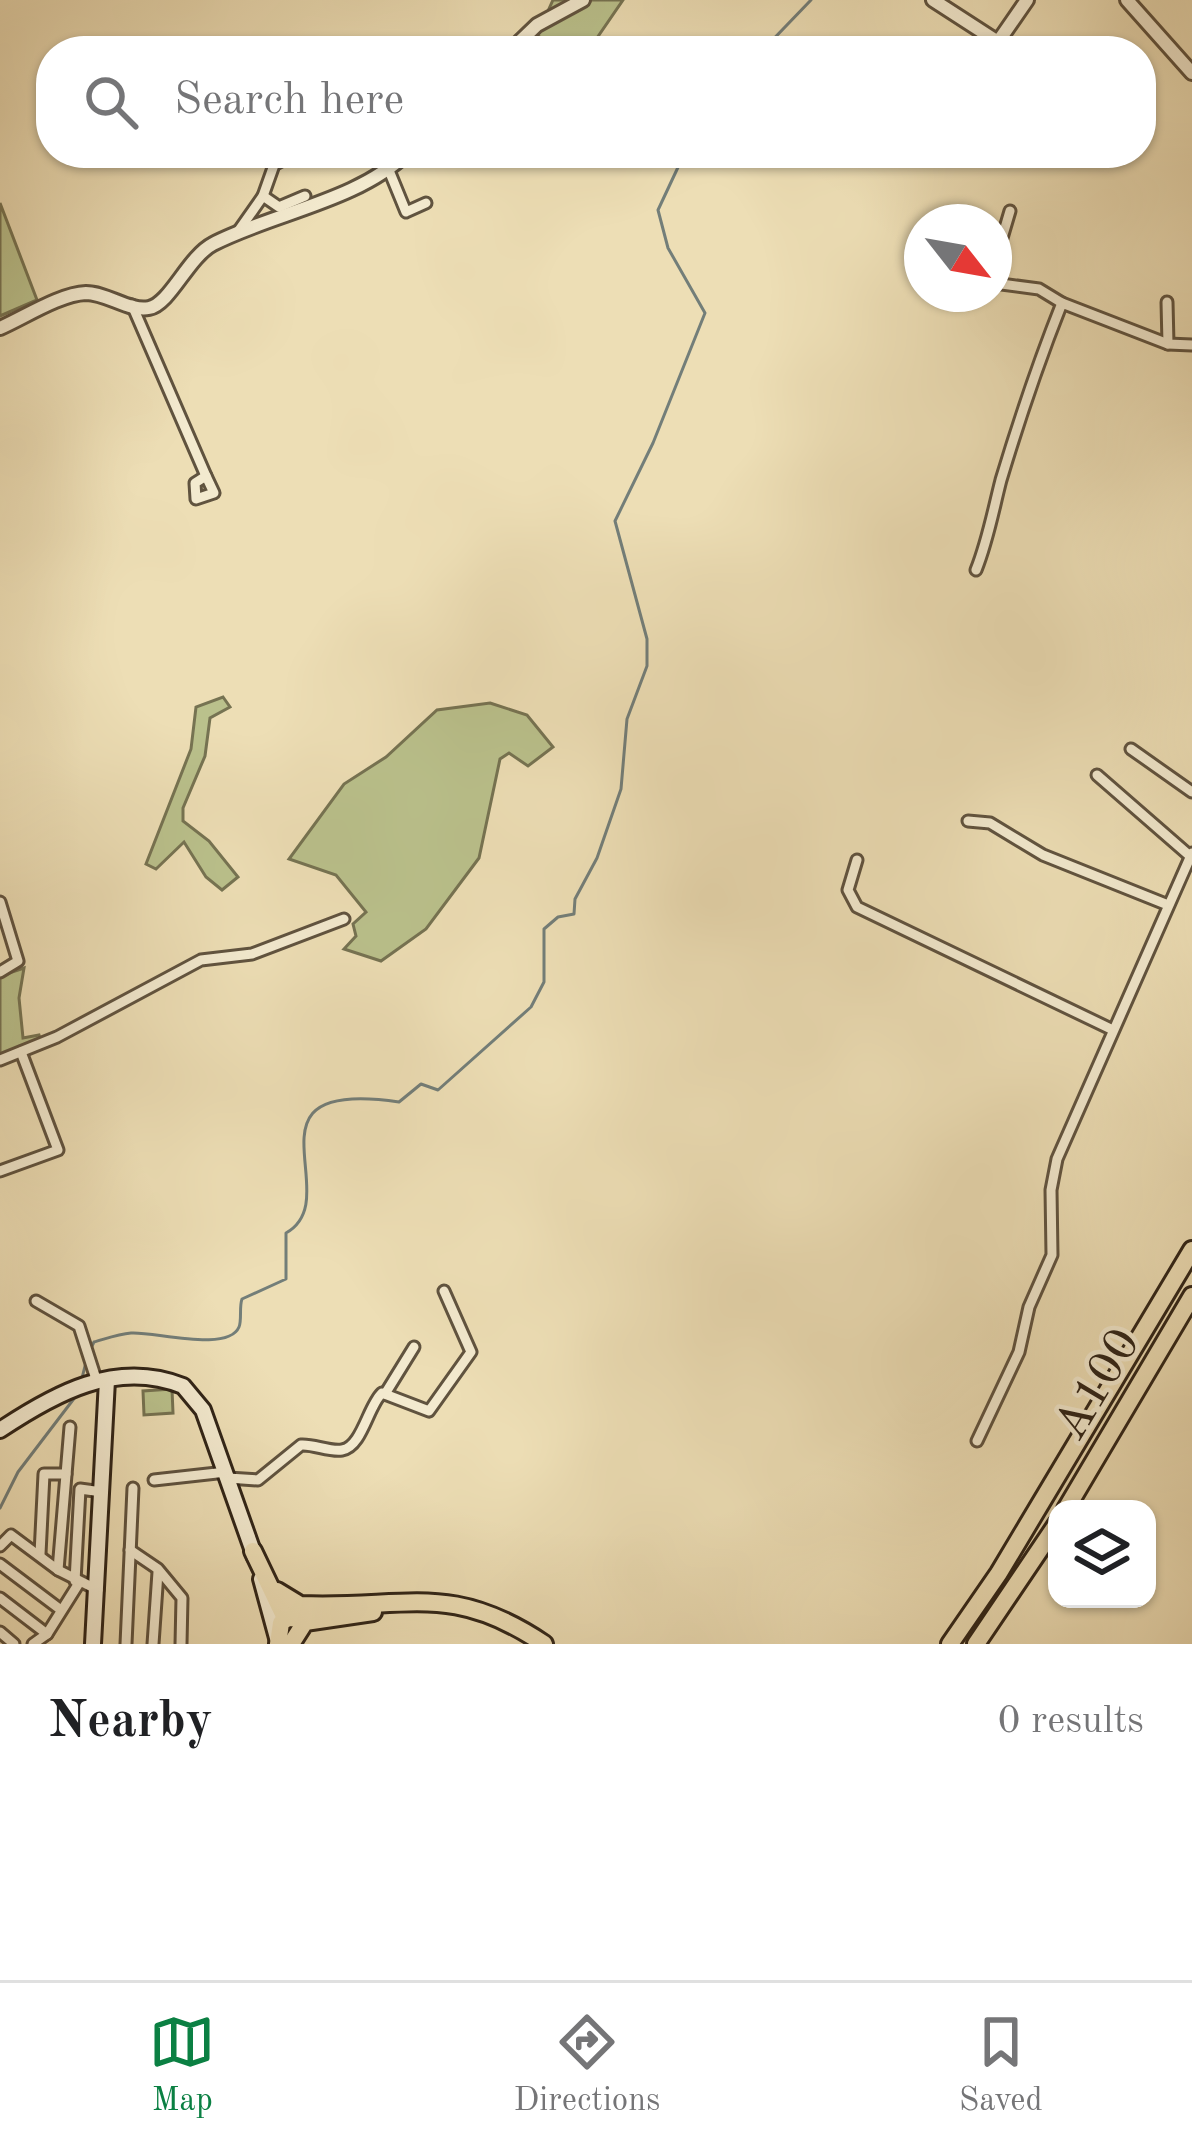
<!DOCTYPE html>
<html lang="en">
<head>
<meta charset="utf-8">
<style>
	:root { --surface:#fff; --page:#f6f6f6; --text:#202124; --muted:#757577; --line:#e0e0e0; --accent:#0b8043 }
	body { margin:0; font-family:"Old Standard TT",serif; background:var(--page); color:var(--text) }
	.controls { position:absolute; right:36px; bottom:36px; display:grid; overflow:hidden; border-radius:24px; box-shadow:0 3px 9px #0004 }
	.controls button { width:108px; height:108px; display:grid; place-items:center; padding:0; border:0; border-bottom:3px solid var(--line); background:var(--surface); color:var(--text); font:60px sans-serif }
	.compass { position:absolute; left:904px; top:204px; width:108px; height:108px; border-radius:50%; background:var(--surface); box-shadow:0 3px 9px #0004; rotate:121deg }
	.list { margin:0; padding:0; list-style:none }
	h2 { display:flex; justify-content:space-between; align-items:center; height:156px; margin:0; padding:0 48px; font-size:51px }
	h2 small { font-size:39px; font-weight:400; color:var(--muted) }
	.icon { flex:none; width:66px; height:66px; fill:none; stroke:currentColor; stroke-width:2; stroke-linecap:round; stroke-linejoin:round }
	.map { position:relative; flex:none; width:1192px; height:1644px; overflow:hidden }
	.search { position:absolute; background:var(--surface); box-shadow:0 3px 9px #0004; left:36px; right:36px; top:36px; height:132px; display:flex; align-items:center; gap:30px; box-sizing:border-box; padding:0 42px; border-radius:48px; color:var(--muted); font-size:45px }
	.sheet { height:336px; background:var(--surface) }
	nav { display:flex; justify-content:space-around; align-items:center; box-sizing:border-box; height:168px; border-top:3px solid var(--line); background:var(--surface); font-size:33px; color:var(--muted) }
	nav a { display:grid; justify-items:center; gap:6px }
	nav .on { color:var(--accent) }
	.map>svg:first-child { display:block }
	.green { fill:#bac18c; stroke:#767352; stroke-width:3 }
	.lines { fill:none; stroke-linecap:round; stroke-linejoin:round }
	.stream { stroke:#737e79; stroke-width:3 }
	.minor-casing { stroke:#60533f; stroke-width:15 }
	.tertiary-casing { stroke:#60533f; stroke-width:18 }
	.secondary-casing { stroke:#312518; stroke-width:20 }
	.motorway-casing { stroke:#312518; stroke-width:22 }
	.minor { stroke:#f3eacf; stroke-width:9 }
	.tertiary { stroke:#f3eacf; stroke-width:12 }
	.secondary { stroke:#f3eacf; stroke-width:14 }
	.motorway { stroke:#eddeb5; stroke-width:16 }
	.labels { text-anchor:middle; stroke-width:9; stroke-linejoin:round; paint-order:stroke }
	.street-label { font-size:48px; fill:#312518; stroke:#f3eacf }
</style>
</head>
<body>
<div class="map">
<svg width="1192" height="1644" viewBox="0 0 1192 1644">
	<rect width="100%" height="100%" fill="#eddeb5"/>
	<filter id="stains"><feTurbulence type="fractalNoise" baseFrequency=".00167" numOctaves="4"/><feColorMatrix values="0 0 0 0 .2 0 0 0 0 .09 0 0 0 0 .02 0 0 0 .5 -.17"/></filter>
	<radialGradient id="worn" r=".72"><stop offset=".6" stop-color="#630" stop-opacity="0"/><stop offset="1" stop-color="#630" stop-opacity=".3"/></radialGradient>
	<g class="green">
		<path d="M 553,0 L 623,0 L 588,51 L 543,51 L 538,33 Z"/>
		<path d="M 0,203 L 37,300 L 0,316 Z"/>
		<path d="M 223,697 L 230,707 L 210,718 L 205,756 L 183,808 L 183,821 L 209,841 L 238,877 L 222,890 L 206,877 L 184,842 L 156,869 L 146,864 L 191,749 L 196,707 Z"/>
		<path d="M 490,703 L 527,715 L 553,747 L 528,766 L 509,753 L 500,759 L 479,858 L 426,929 L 381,961 L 344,949 L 356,936 L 353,924 L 366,912 L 336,875 L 289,859 L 344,784 L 386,757 L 437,710 Z"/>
		<path d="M 24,968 L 19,998 L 23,1038 L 39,1035 L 41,1041 L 0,1057 L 0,976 Z"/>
		<path d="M 172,1389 L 173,1413 L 144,1415 L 143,1391 Z"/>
	</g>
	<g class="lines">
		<g class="stream">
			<path d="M 762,51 L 811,0"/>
			<path d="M 91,1348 L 94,1342 C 105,1339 118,1334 131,1333 C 153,1331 228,1353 239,1327 C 242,1320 239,1307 242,1299 L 286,1279 L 286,1233 C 349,1198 233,1077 399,1102 L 421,1084 L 438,1090 L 531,1007 L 544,982 L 544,929 L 558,917 L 574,914 L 575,899 L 597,858 L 621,789 L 627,719 L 647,666 L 647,639 L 615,521 L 653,443 L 705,313 L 668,248 L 658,210 L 680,163 L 701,153"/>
			<path d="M 81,1382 L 86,1362"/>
			<path d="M 0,1508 L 18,1472 L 79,1392"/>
		</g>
		<g class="minor-casing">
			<g id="minor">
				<path d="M 388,168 L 406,212 L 426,203"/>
				<path d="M 263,196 L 279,207 L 305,196"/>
				<path d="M 237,233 L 263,196 L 274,165 L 295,153"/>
				<path d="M 994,265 L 1010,211"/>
				<path d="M 994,283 L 1039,289 L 1062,303"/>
				<path d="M 1167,302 L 1168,344"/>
				<path d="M 132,305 L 206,476"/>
				<path d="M 206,476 L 214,493 L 196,499 L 195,483 Z"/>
				<path d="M 976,570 C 988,540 993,511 1001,480 C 1019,420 1039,361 1062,303 L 1168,344 L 1192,345"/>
				<path d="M 1131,749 L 1192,792"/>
				<path d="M 1097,775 L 1190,856"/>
				<path d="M 968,821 L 990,823 L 1043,855 L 1168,905"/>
				<path d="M 857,860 L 848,890 L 857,907 L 1113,1030"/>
				<path d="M 0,902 L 18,961 L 0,972"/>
				<path d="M 0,1060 L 57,1037 L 201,960 L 252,954 L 344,919"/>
				<path d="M 0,1171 L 58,1150 L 21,1052"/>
				<path d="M 36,1301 L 79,1326 L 97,1382"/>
				<path d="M 385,1394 L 414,1347"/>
				<path d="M 977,1441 L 1019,1352 L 1029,1307 L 1052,1255 L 1051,1190 L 1057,1159 L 1192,853"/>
				<path d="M 228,1478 L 258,1480 L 301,1445 C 314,1444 329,1452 342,1450 C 362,1447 368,1406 382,1393 L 429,1411 L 471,1352 L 444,1291"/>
				<path d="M 154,1480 L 226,1472"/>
				<path d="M 0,1546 L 11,1535 L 58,1570 L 98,1590"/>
				<path d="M 130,1550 L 158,1569 L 182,1598 L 181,1644"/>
				<path d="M 40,1554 L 44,1474 L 66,1474"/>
				<path d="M 0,1564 L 61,1610"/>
				<path d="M 58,1570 L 70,1427"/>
				<path d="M 75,1581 L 80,1489 L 102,1492"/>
				<path d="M 0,1598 L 47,1634"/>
				<path d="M 0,1632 L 14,1644"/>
				<path d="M 33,1644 L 47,1634 L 79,1583"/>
				<path d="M 126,1644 L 133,1488"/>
				<path d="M 153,1644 L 158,1572"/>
			</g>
		</g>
		<g class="tertiary-casing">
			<g id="tertiary">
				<path d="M 933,0 L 998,42 L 1027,0"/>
				<path d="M 1127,0 L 1192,73"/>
				<path d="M 510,51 L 537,25 L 583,0"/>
				<path d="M 0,328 C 25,317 60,294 86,293 C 107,293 130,312 149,308 C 170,304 188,257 213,244 C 273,213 358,201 407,153"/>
			</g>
		</g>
		<g class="secondary-casing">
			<g id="secondary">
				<path d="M 0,1430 C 54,1394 116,1359 183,1386 L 203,1410 L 255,1557"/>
				<path d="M 261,1579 L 277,1638"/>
				<path d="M 93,1644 L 107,1380"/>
			</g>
		</g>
		<g class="motorway-casing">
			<g id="motorway">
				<path d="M 1066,1509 L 1192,1296"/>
				<path d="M 253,1551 L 285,1618 L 312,1619"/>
				<path d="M 277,1591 L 300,1605 C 404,1610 449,1580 544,1644"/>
				<path d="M 278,1644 L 281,1623 L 295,1612"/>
				<path d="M 291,1644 L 305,1622 L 373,1612"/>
				<path d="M 950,1644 L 999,1573 L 1192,1250"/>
				<path d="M 976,1644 L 1057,1524"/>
			</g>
		</g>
		<use href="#minor" class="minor"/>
		<use href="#tertiary" class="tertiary"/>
		<use href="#secondary" class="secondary"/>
		<use href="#motorway" class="motorway"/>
	</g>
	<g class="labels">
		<g class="street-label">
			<text transform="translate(1095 1383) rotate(-59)" y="17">A100</text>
		</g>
	</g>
	<rect width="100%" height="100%" filter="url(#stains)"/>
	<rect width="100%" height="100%" fill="url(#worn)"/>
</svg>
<div class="controls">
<button><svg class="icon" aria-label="layers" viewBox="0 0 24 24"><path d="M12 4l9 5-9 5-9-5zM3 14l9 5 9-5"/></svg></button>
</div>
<svg class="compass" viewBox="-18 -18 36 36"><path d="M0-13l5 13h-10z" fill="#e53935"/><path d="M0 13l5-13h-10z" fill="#757577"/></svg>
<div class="search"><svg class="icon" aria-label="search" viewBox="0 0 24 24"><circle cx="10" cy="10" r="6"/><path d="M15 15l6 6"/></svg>Search here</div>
</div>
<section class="sheet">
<h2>Nearby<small>0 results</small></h2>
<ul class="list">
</ul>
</section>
<nav>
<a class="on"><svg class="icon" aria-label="map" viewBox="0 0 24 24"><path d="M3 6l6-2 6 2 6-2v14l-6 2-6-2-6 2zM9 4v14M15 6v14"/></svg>Map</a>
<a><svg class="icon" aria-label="directions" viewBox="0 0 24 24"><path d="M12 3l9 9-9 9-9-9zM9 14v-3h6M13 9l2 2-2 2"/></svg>Directions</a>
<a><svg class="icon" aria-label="saved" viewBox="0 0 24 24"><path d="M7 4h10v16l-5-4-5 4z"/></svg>Saved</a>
</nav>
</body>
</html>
